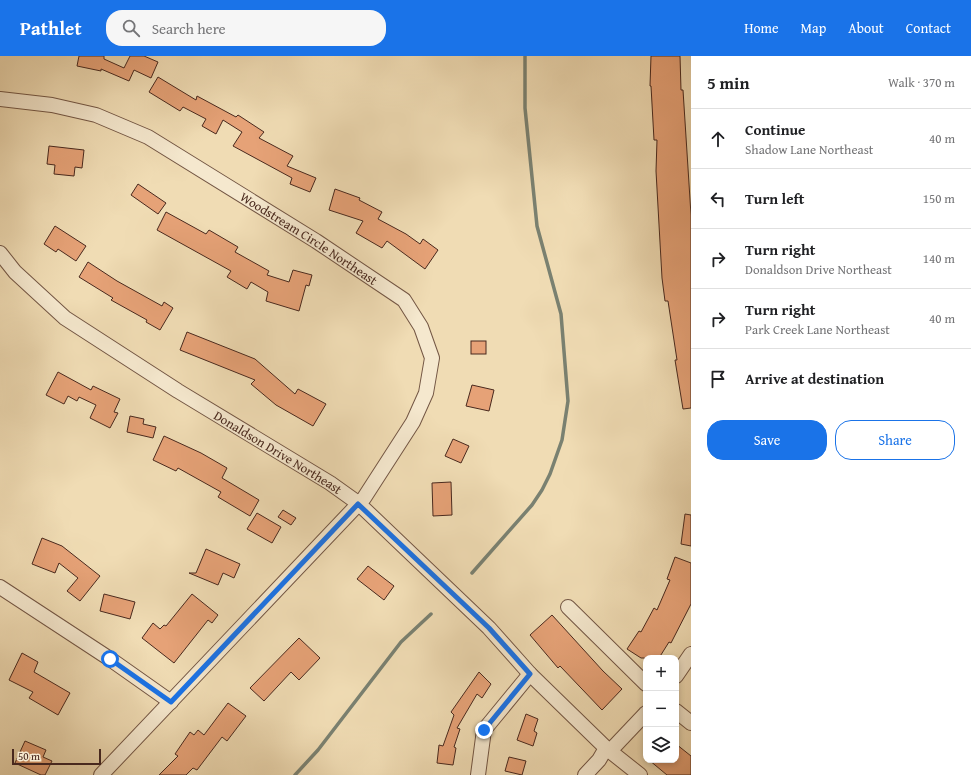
<!DOCTYPE html>
<html lang="en">
<head>
<meta charset="utf-8">
<style>
	:root { --surface:#fff; --page:#f6f6f6; --text:#202124; --muted:#757577; --line:#e0e0e0; --accent:#1a73e8 }
	body { margin:0; font-family:"Gentium Book Plus",serif; background:var(--page); color:var(--text) }
	.controls { position:absolute; right:12px; bottom:12px; display:grid; overflow:hidden; border-radius:8px; box-shadow:0 2px 6px #0003 }
	.controls button { width:36px; height:36px; display:grid; place-items:center; padding:0; border:0; border-bottom:1px solid var(--line); background:var(--surface); color:var(--text); font:20px sans-serif }
	.scale { position:absolute; left:12px; bottom:10px; width:89px; box-sizing:border-box; padding-left:4px; border:2px solid #49291e; border-top:0; font-size:11px; line-height:14px; white-space:nowrap; color:#49291e; -webkit-text-stroke:3px #f5e8ce; paint-order:stroke }
	.stop { position:absolute; width:12px; height:12px; margin:-9px; border:3px solid #1a73e8; border-radius:50%; background:#fff }
	.stop.end { background:#1a73e8; border-color:#fff; box-shadow:0 1px 4px #0008 }
	.list { margin:0; padding:0; list-style:none }
	h2 { display:flex; justify-content:space-between; align-items:center; height:52px; margin:0; padding:0 16px; font-size:17px }
	h2 small { font-size:13px; font-weight:400; color:var(--muted) }
	.list li { display:grid; grid-template-columns:26px 1fr auto; gap:12px; align-items:center; box-sizing:border-box; height:60px; padding:0 16px; border-top:1px solid var(--line) }
	.list b { display:block; font-size:15px; white-space:nowrap }
	.list p { margin:0; font-size:13px; white-space:nowrap; color:var(--muted) }
	.list em { font-size:13px; font-style:normal; color:var(--muted) }
	.actions { display:flex; gap:8px; padding:12px 16px }
	.actions a { flex:1; padding:9px 0; border:1px solid var(--accent); border-radius:16px; text-align:center; font-size:14px; color:var(--accent) }
	.actions .main { background:var(--accent); color:#fff }
	.icon { flex:none; width:22px; height:22px; fill:none; stroke:currentColor; stroke-width:2; stroke-linecap:round; stroke-linejoin:round }
	.map { position:relative; flex:none; width:691px; height:719px; overflow:hidden }
	header { display:flex; align-items:center; gap:24px; box-sizing:border-box; height:56px; padding:0 20px; background:var(--accent); color:#fff }
	header strong { font-size:19px }
	nav { display:flex; gap:22px; margin-inline-start:auto; font-size:14px }
	.search { width:280px; height:36px; background:var(--page); display:flex; align-items:center; gap:10px; box-sizing:border-box; padding:0 14px; border-radius:16px; color:var(--muted); font-size:15px }
	main { display:flex }
	aside { flex:1; background:var(--surface) }
	.map>svg:first-child { display:block }
	.lines { fill:none; stroke-linecap:round; stroke-linejoin:round }
	.stream { stroke:#7a8171; stroke-width:3.5 }
	.building { fill:#e6a277; stroke:#49291e }
	.minor-casing { stroke:#735644; stroke-width:16 }
	.minor { stroke:#f5e8ce; stroke-width:14 }
	.route { stroke:#1a73e8; stroke-width:5 }
	.labels { text-anchor:middle; stroke-width:3; stroke-linejoin:round; paint-order:stroke }
	.street-label { font-size:13px; fill:#49291e; stroke:#f5e8ce }
</style>
</head>
<body>
<header>
<strong>Pathlet</strong>
<div class="search"><svg class="icon" aria-label="search" viewBox="0 0 24 24"><circle cx="10" cy="10" r="6"/><path d="M15 15l6 6"/></svg>Search here</div>
<nav><a>Home</a><a>Map</a><a>About</a><a>Contact</a></nav>
</header>
<main>
<div class="map">
<svg width="691" height="719" viewBox="0 0 691 719">
	<rect width="100%" height="100%" fill="#f0dcb4"/>
	<filter id="stains"><feTurbulence type="fractalNoise" baseFrequency=".005" numOctaves="4"/><feColorMatrix values="0 0 0 0 .2 0 0 0 0 .09 0 0 0 0 .02 0 0 0 .5 -.17"/></filter>
	<radialGradient id="worn" r=".72"><stop offset=".6" stop-color="#630" stop-opacity="0"/><stop offset="1" stop-color="#630" stop-opacity=".3"/></radialGradient>
	<g class="lines">
		<g class="stream">
			<path d="M 472,517 L 532,449 L 542,434 L 550,418 L 562,384 L 568,345 L 561,258 L 537,170 L 525,52 L 525,0"/>
			<path d="M 295,719 L 318,694 L 401,586 L 431,558"/>
		</g>
	</g>
	<g class="building">
		<path d="M 79,0 L 104,0 L 104,3 L 124,12 L 130,0 L 144,0 L 158,6 L 151,22 L 134,14 L 129,25 L 101,13 L 101,15 L 77,10 Z"/>
		<path d="M 651,0 L 680,0 L 681,34 L 683,34 L 691,159 L 691,352 L 683,353 L 675,304 L 677,304 L 668,245 L 665,245 L 662,222 L 656,115 L 657,84 L 654,84 L 651,30 L 650,30 Z"/>
		<path d="M 158,21 L 196,44 L 197,40 L 236,61 L 238,59 L 264,76 L 259,82 L 293,100 L 287,110 L 316,122 L 310,136 L 290,128 L 292,122 L 233,90 L 242,76 L 223,64 L 216,78 L 202,70 L 206,63 L 183,51 L 180,55 L 149,36 Z"/>
		<path d="M 49,90 L 84,94 L 82,112 L 75,111 L 74,120 L 54,118 L 55,109 L 47,108 Z"/>
		<path d="M 138,128 L 166,147 L 158,158 L 131,139 Z"/>
		<path d="M 335,133 L 360,142 L 359,144 L 382,156 L 378,163 L 406,178 L 420,188 L 423,183 L 438,194 L 425,213 L 387,185 L 382,192 L 356,177 L 363,165 L 329,154 Z"/>
		<path d="M 166,156 L 206,178 L 209,174 L 238,191 L 235,196 L 269,215 L 267,219 L 289,226 L 293,214 L 312,219 L 309,230 L 306,229 L 299,255 L 266,245 L 268,236 L 251,226 L 247,233 L 227,221 L 231,215 L 157,174 Z"/>
		<path d="M 55,170 L 86,190 L 76,205 L 58,193 L 56,196 L 44,188 Z"/>
		<path d="M 88,206 L 117,225 L 162,250 L 164,246 L 173,252 L 160,274 L 146,266 L 147,264 L 111,244 L 113,242 L 79,221 Z"/>
		<path d="M 187,276 L 255,303 L 295,338 L 298,333 L 326,348 L 313,370 L 276,349 L 251,328 L 255,324 L 180,294 Z"/>
		<rect x="471" y="285" width="15" height="13"/>
		<path d="M 58,316 L 91,334 L 93,330 L 120,343 L 114,356 L 118,357 L 110,372 L 90,362 L 96,349 L 79,341 L 77,345 L 68,340 L 64,348 L 46,339 Z"/>
		<path d="M 472,329 L 494,334 L 489,355 L 466,350 Z"/>
		<path d="M 130,360 L 144,363 L 143,368 L 156,371 L 153,382 L 127,376 Z"/>
		<path d="M 164,380 L 201,397 L 227,412 L 222,422 L 259,444 L 250,460 L 218,441 L 221,436 L 178,412 L 176,415 L 153,404 Z"/>
		<path d="M 453,383 L 469,390 L 461,407 L 445,400 Z"/>
		<path d="M 451,426 L 452,459 L 433,460 L 432,427 Z"/>
		<path d="M 283,454 L 296,462 L 291,469 L 278,461 Z"/>
		<path d="M 257,457 L 281,471 L 272,487 L 247,473 Z"/>
		<path d="M 685,458 L 691,459 L 691,490 L 681,488 Z"/>
		<path d="M 42,482 L 62,490 L 100,520 L 80,545 L 67,535 L 78,522 L 59,507 L 55,517 L 32,508 Z"/>
		<path d="M 206,493 L 240,508 L 234,522 L 223,517 L 218,529 L 189,517 L 196,517 Z"/>
		<path d="M 675,501 L 691,507 L 691,548 L 671,587 L 669,586 L 659,602 L 641,602 L 627,593 L 639,575 L 641,576 L 654,552 L 657,554 L 670,524 L 667,523 Z"/>
		<path d="M 368,510 L 394,530 L 384,544 L 357,523 Z"/>
		<path d="M 104,538 L 135,546 L 130,563 L 100,555 Z"/>
		<path d="M 192,538 L 218,559 L 212,567 L 208,564 L 174,607 L 142,582 L 153,567 L 160,573 L 164,569 L 166,570 Z"/>
		<path d="M 552,559 L 603,615 L 622,633 L 602,654 L 560,610 L 558,612 L 530,579 Z"/>
		<path d="M 299,582 L 320,602 L 299,624 L 291,616 L 264,645 L 250,632 Z"/>
		<path d="M 22,597 L 38,606 L 34,616 L 70,637 L 58,659 L 29,642 L 33,636 L 9,624 Z"/>
		<path d="M 479,616 L 491,628 L 482,642 L 477,638 L 457,672 L 460,673 L 454,691 L 456,692 L 453,709 L 437,707 L 439,689 L 443,690 L 454,659 L 451,656 Z"/>
		<path d="M 228,647 L 246,660 L 227,685 L 222,681 L 197,714 L 193,712 L 186,719 L 159,719 L 178,700 L 175,698 L 190,676 L 194,679 L 198,674 L 204,679 Z"/>
		<path d="M 526,658 L 538,663 L 534,675 L 537,677 L 533,690 L 517,684 Z"/>
		<path d="M 25,685 L 46,694 L 43,701 L 52,705 L 45,719 L 41,719 L 15,707 Z"/>
		<path d="M 676,688 L 691,700 L 691,719 L 667,719 L 649,704 L 676,704 Z"/>
		<path d="M 509,701 L 526,705 L 522,719 L 505,715 Z"/>
	</g>
	<g class="lines">
		<g class="minor-casing">
			<g id="minor">
				<path id="s1" d="M 0,43 L 52,49 L 96,59 L 148,81 L 316,185 L 404,244 L 421,271 L 432,302 L 426,337 L 413,366 L 364,442 L 101,719"/>
				<path id="s2" d="M 0,197 L 15,216 L 65,262 L 178,335 L 330,427 L 358,447 L 489,572 L 530,618 L 606,692 L 640,719"/>
				<path d="M 0,531 L 110,603 L 171,646"/>
				<path d="M 568,551 L 646,628"/>
				<path d="M 676,620 L 691,598"/>
				<path d="M 676,655 L 691,667"/>
				<path d="M 610,695 L 646,657"/>
				<path d="M 478,719 L 484,674 L 530,618"/>
				<path d="M 585,719 L 599,704 L 606,692"/>
			</g>
		</g>
		<use href="#minor" class="minor"/>
	</g>
	<g class="lines">
		<path class="route" d="M 110,603 L 171,646 L 358,448 L 489,572 L 530,618 L 484,674"/>
	</g>
	<g class="labels">
		<g class="street-label">
			<text dy="5" stroke="none"><textPath href="#s1" startOffset="344">Woodstream Circle Northeast</textPath></text>
			<text dy="5" stroke="none"><textPath href="#s2" startOffset="344">Donaldson Drive Northeast</textPath></text>
		</g>
	</g>
	<rect width="100%" height="100%" filter="url(#stains)"/>
	<rect width="100%" height="100%" fill="url(#worn)"/>
</svg>
<div class="controls">
<button>+</button>
<button>−</button>
<button><svg class="icon" aria-label="layers" viewBox="0 0 24 24"><path d="M12 4l9 5-9 5-9-5zM3 14l9 5 9-5"/></svg></button>
</div>
<div class="scale">50 m</div>
<div class="stop" style="left:110px;top:603px"></div>
<div class="stop end" style="left:484px;top:674px"></div>
</div>
<aside>
<h2>5 min<small>Walk · 370 m</small></h2>
<ul class="list">
<li><svg class="icon" aria-label="ahead" viewBox="0 0 24 24"><path d="M12 20V5M6 11l6-6 6 6"/></svg><div><b>Continue</b><p>Shadow Lane Northeast</p></div><em>40 m</em></li>
<li><svg class="icon" aria-label="left" viewBox="0 0 24 24"><path d="M17 20v-9H6M10 6l-5 5 5 5"/></svg><div><b>Turn left</b></div><em>150 m</em></li>
<li><svg class="icon" aria-label="right" viewBox="0 0 24 24"><path d="M7 20v-9h11M14 6l5 5-5 5"/></svg><div><b>Turn right</b><p>Donaldson Drive Northeast</p></div><em>140 m</em></li>
<li><svg class="icon" aria-label="right" viewBox="0 0 24 24"><path d="M7 20v-9h11M14 6l5 5-5 5"/></svg><div><b>Turn right</b><p>Park Creek Lane Northeast</p></div><em>40 m</em></li>
<li><svg class="icon" aria-label="arrive" viewBox="0 0 24 24"><path d="M6 21V4h12l-3 4 3 4H6"/></svg><div><b>Arrive at destination</b></div></li>
</ul>
<div class="actions"><a class="main">Save</a><a>Share</a></div>
</aside>
</main>
</body>
</html>
